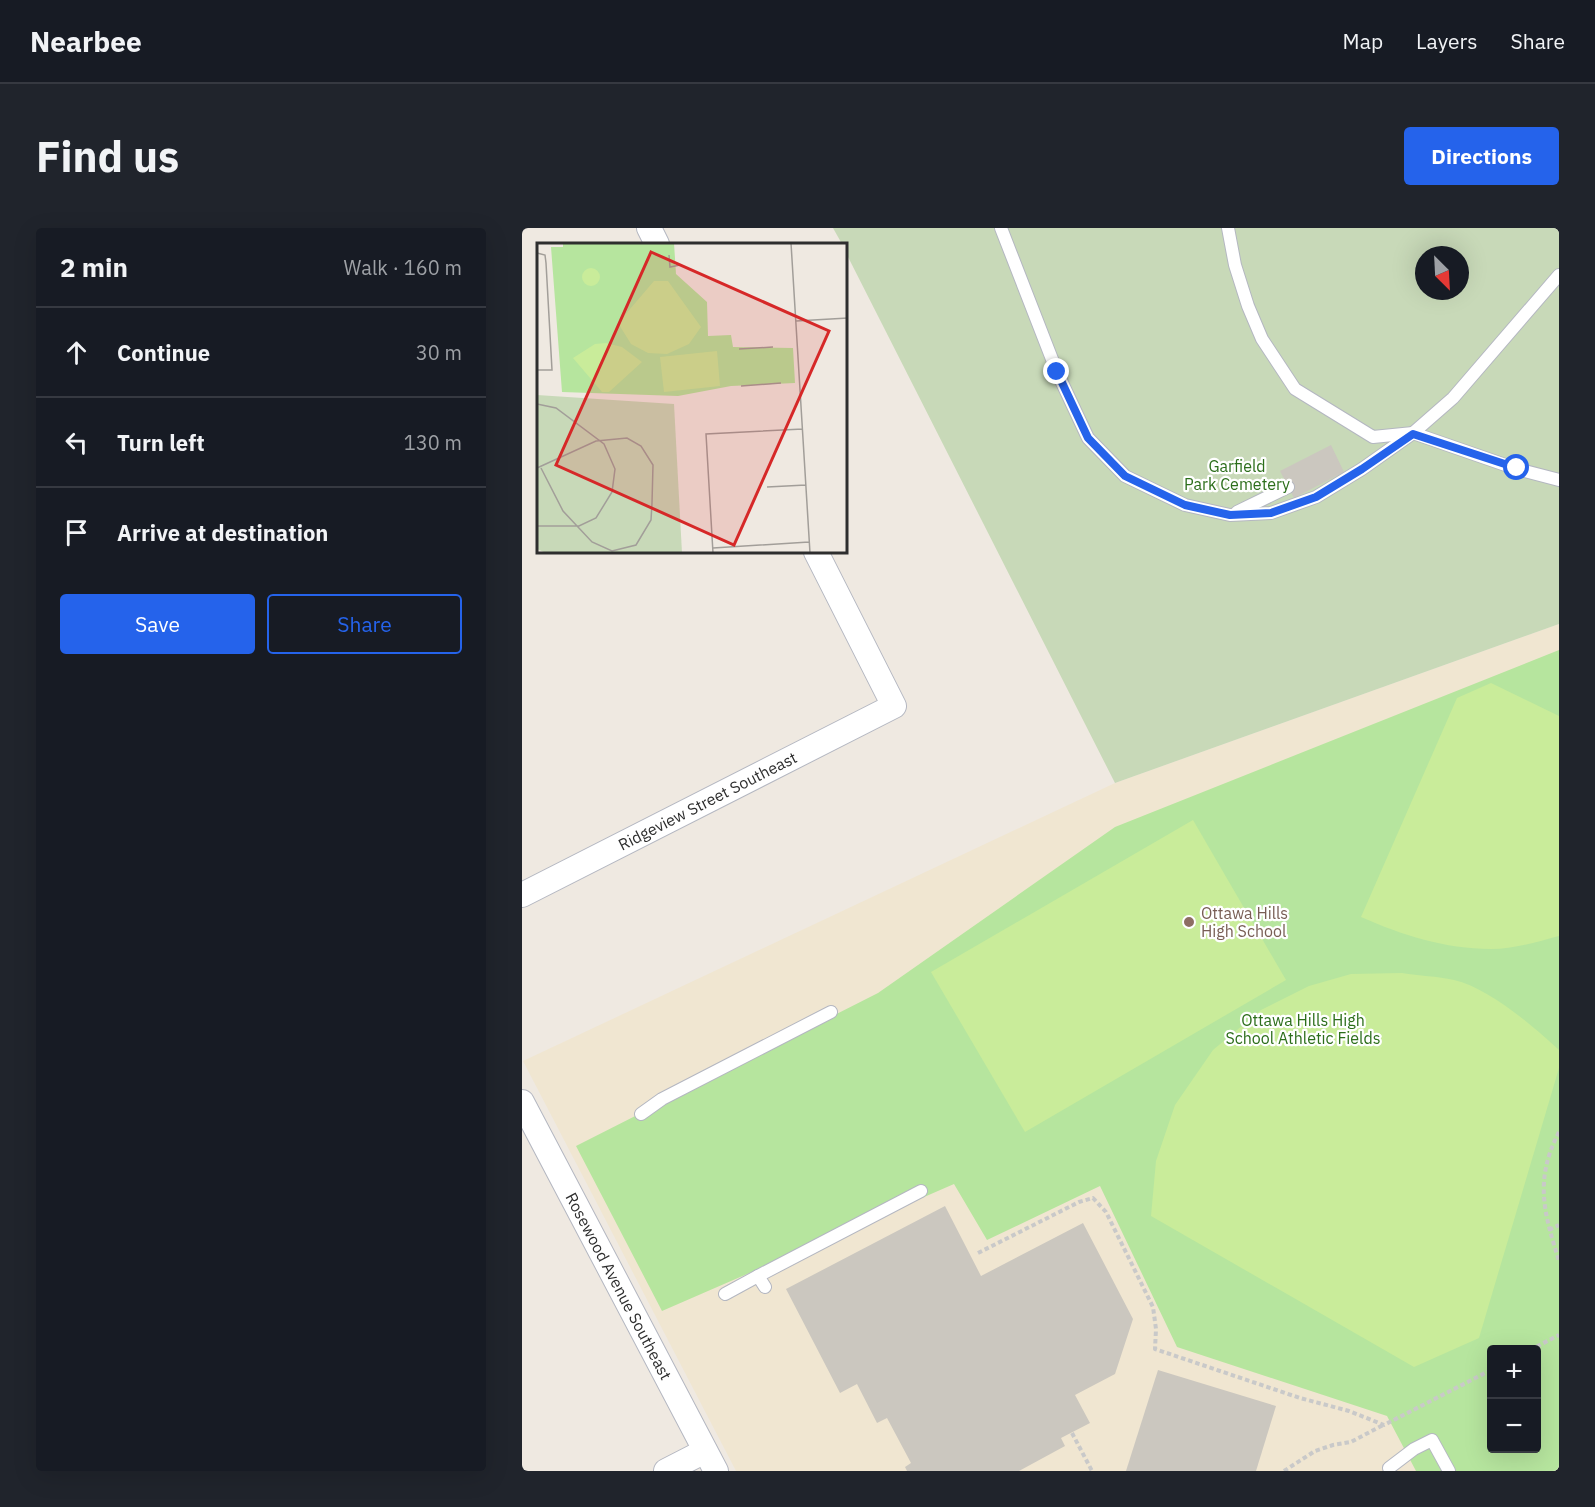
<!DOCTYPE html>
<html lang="en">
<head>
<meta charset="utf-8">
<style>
	:root { --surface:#171b24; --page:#20242c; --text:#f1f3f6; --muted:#9ea1a6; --line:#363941; --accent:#2563eb }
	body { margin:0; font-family:"IBM Plex Sans",sans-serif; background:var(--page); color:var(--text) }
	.controls { position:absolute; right:18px; bottom:18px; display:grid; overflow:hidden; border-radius:6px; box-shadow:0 6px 24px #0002 }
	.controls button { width:54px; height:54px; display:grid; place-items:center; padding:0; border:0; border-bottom:2px solid var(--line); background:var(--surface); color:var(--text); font:30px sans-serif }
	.compass { position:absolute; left:893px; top:18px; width:54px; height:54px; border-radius:50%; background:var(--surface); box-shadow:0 6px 24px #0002; rotate:156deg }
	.stop { position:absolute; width:18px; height:18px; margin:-14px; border:4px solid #2563eb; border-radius:50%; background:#fff }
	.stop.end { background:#2563eb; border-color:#fff; box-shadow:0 2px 6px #0008 }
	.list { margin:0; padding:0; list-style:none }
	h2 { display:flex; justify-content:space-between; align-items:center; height:78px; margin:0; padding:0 24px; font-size:26px }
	h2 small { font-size:20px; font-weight:400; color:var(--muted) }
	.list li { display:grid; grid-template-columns:39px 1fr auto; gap:18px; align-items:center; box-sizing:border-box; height:90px; padding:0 24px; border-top:2px solid var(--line) }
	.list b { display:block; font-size:22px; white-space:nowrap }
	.list em { font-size:20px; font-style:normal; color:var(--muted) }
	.actions { display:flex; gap:12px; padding:18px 24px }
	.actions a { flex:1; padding:14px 0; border:2px solid var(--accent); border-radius:6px; text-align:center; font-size:21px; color:var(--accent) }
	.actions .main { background:var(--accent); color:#fff }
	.icon { flex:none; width:33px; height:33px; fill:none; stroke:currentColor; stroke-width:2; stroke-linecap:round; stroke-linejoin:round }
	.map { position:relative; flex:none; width:1037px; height:1243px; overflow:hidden; border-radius:6px }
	header { display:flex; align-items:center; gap:36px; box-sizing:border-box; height:84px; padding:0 30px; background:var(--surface); border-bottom:2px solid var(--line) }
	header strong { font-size:28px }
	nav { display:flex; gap:33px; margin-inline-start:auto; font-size:21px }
	.intro { display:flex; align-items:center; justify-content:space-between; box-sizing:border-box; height:144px; padding:0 36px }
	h1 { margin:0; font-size:42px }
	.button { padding:15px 27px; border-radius:6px; background:var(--accent); color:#fff; font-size:21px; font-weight:700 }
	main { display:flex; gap:36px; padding:0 36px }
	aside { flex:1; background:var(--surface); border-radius:6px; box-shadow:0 6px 24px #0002 }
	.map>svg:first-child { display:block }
	.education { fill:#f0e6d1; fill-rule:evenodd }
	.green { fill:#b6e59e; fill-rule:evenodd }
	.cemetery { fill:#c8d9b8; fill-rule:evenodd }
	.pitch { fill:#c9ec9a }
	.building { fill:#cbc7bf }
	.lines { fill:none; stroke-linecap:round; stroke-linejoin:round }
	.lane-casing { stroke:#b4b7c1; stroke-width:14 }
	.street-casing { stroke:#b4b7c1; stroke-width:26 }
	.path { stroke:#c9c9c9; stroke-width:4; stroke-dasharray:4.5 3; stroke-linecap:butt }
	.lane { stroke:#fff; stroke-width:12 }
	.street { stroke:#fff; stroke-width:24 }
	.route { stroke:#2563eb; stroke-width:8 }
	.education-dot { fill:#8d6e63; stroke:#fff; stroke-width:2 }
	.labels { text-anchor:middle; stroke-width:4.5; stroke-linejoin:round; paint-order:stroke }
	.park-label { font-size:16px; fill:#2c6e1b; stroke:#fff }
	.street-label { font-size:16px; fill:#2e2e2e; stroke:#fff }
	.education-label { font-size:16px; fill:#785e54; stroke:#fff; text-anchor:start }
	.inset-road { fill:none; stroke:#a29e99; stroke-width:1.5 }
	.view { fill:#d62828; fill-opacity:0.15; stroke:#d62828; stroke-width:3 }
	.inset-edge { fill:none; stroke:#2e2e2e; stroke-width:3 }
</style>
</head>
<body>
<header>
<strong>Nearbee</strong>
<nav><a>Map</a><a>Layers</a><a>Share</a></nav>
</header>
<div class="intro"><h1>Find us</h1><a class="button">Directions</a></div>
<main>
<aside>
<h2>2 min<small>Walk · 160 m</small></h2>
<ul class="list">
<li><svg class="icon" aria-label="ahead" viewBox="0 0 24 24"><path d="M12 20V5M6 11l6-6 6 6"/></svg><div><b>Continue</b></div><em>30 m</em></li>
<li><svg class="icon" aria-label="left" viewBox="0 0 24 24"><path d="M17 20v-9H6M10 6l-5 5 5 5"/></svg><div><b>Turn left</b></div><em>130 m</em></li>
<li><svg class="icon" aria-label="arrive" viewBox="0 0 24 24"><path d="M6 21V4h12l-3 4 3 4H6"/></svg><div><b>Arrive at destination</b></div></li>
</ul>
<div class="actions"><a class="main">Save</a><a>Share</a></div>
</aside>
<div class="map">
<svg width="1037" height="1243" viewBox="0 0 1037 1243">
	<rect width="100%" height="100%" fill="#efe9e1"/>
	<path class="education" d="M 1037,396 L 1037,1243 L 214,1243 L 1,833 L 593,555 ZM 969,1122 L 1014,1122 L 1014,1220 L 969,1220 Z"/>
	<path class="green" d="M 1037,422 L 1037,1243 L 894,1243 L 865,1188 L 655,1119 L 578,958 L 465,1012 L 432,956 L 140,1083 L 54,918 L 356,765 L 593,599 ZM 969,1122 L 1014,1122 L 1014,1220 L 969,1220 Z"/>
	<path class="cemetery" d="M 311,0 L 1037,0 L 1037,396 L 593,555 L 324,25 L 324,16 L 320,16 ZM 902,27 L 938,27 L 938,63 L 902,63 Z"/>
	<g class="pitch">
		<path d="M 969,455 L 1037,488 L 1037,708 C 1015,714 991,721 969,721 C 923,721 880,707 839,689 L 935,470 Z"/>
		<path d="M 671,592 L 764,752 L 503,904 L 409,744 Z"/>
		<path d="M 880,745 C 897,748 915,748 932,752 C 967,760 1011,798 1037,822 L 1037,840 L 957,1110 L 892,1139 L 629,988 L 634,933 L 653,877 L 691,822 L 739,782 L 787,758 L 829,746 Z"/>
	</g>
	<g class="building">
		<path d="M 809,217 L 822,244 L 772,270 L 758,243 Z"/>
		<path d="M 423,978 L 459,1048 L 561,995 L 611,1091 L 593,1146 L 553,1167 L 568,1195 L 539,1210 L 543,1218 L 497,1243 L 385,1243 L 383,1239 L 389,1235 L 365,1190 L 355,1195 L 335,1156 L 318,1165 L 264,1061 Z"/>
		<path d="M 636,1142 L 754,1178 L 734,1243 L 604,1243 Z"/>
	</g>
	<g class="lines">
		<g class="lane-casing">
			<g id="lane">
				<path d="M 479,0 L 535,144 L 566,210 L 603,248 L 663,277 L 708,287 L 749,285 L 794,269 L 840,241 L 891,205 L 931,170 L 1037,47"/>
				<path d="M 706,0 L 713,37 L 726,78 L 740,111 L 773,161 L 851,209 L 891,205 L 995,241 L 1037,252"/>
				<path d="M 715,284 L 766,259"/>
				<path d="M 119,886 L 140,871 L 309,784"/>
				<path d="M 236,1048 L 399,963"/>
				<path d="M 203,1066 L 236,1048 L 243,1059"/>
				<path d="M 867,1240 L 892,1221 L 910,1212 L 927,1243"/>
			</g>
		</g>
		<g class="street-casing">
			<g id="street">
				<path d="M 127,0 L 135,16"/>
				<path id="s1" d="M 0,667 L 372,478 L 294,324"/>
				<path id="s2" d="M 0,874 L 194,1243"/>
				<path d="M 144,1243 L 183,1223"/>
			</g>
		</g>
		<g class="path">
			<path d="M 1037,904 C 1012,952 1022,985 1037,1033"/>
			<path d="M 1027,1002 L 1037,997"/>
			<path d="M 456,1025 L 557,974 L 571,970 L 584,984 L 631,1079 L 634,1101 L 633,1121 L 778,1170 L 827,1183 L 862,1197 L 969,1142"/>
			<path d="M 1008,1122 L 1037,1107"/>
			<path d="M 550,1205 L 570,1243"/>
			<path d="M 762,1243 L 793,1223 L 811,1217 L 829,1214 L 861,1197"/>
		</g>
		<use href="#lane" class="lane"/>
		<use href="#street" class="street"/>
	</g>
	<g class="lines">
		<path class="route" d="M 535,144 L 566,210 L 603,248 L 663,277 L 708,287 L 749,285 L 794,269 L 840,241 L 891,206 L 995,240"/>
	</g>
	<circle class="education-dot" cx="667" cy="694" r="6"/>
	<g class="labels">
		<g class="park-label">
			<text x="715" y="244">Garfield<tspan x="715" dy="18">Park Cemetery</tspan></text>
			<text x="781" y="798">Ottawa Hills High<tspan x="781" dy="18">School Athletic Fields</tspan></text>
		</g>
		<g class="street-label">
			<text dy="6" stroke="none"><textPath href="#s1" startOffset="208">Ridgeview Street Southeast</textPath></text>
			<text dy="6" stroke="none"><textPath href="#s2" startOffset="208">Rosewood Avenue Southeast</textPath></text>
		</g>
		<g class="education-label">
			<text x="679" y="691">Ottawa Hills<tspan x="679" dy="18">High School</tspan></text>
		</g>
	</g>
	<g transform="translate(15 15)">
		<rect width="310" height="310" fill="#efe9e1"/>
		<path d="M 26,0 L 137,0 L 139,31 L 170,59 L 171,93 L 194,92 L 196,104 L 256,105 L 258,140 L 194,143 L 141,153 L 25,149 L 14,4 L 26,4 Z" fill="#b6e59e"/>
		<path d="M 0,152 L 137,161 L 145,310 L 9,310 L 0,306 Z" fill="#c8d9b8"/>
		<path d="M45 34a9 9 0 1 1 18 0a9 9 0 1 1-18 0ZM 117,38 L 131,38 L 164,84 L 152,101 L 130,111 L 111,110 L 94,101 L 81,80 ZM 69,100 L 85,104 L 105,119 L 72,149 L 65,149 L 36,115 L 58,101 ZM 180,108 L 183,143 L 127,149 L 123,114 Z" fill="#c9ec9a"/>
		<path class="inset-road" d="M 254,0 L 273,310M 0,10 L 8,12 L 9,20 L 15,127 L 0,127M 132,12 L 133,24 L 143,22M 259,78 L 311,75M 202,106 L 236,104M 204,143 L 244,140M 0,161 L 19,165 L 67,201 L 78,226 L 75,249 L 59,275 L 42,283 L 0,283M 0,225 L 59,198 L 90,195 L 104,203 L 116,222 L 115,260 L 114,277 L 99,302 L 75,308 L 55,299 L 26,268 L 4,225M 230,244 L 269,242M 176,305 L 272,299M 176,310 L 169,191 L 266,186"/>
		<path class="view" d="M 114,9 L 292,88 L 197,302 L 19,222 Z"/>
		<rect width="310" height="310" class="inset-edge"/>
	</g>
</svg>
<div class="controls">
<button>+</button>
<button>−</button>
</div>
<svg class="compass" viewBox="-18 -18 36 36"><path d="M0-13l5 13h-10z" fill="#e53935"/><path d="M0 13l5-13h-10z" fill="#9ea1a6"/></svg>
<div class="stop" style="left:995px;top:240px"></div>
<div class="stop end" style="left:535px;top:144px"></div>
</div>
</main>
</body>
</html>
